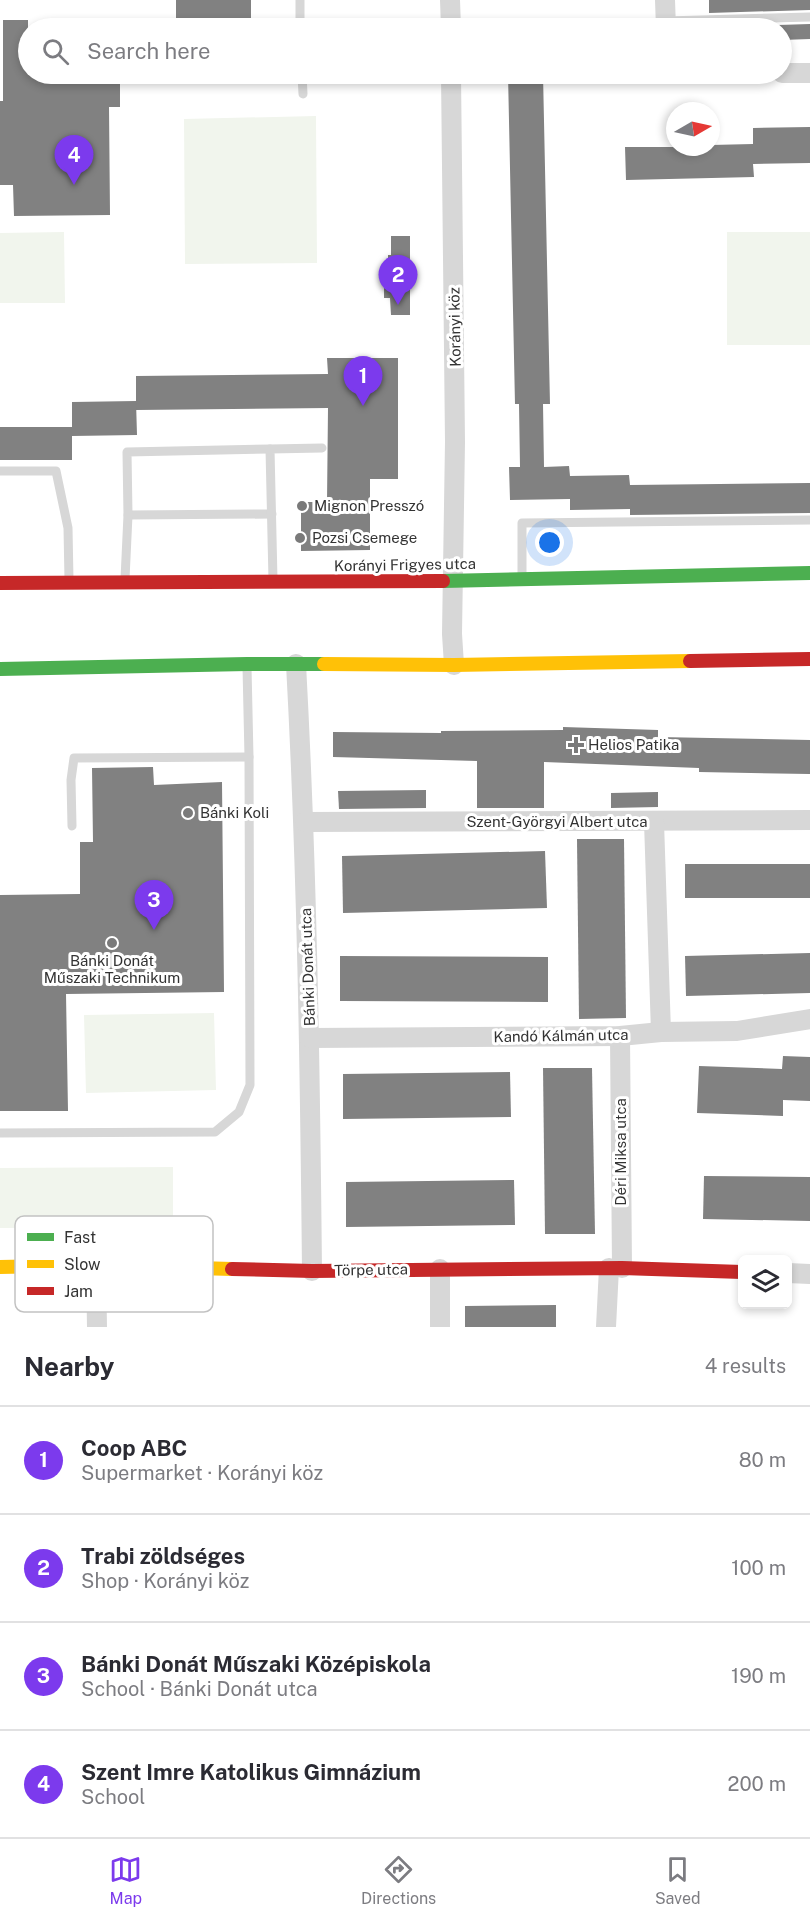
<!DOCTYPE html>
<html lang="en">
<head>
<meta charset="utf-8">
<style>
	:root { --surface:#fff; --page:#f7f7f7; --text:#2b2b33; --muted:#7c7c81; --line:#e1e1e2; --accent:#7c3aed }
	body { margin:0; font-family:"Public Sans",sans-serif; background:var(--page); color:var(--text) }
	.controls { position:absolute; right:18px; bottom:18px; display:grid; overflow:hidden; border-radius:9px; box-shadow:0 3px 9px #0003 }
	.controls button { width:54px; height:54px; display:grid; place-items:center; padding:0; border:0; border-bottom:2px solid var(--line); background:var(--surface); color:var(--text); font:30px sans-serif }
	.compass { position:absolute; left:666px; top:102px; width:54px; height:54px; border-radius:50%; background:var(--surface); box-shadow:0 3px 9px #0003; rotate:81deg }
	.you { position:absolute; left:550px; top:543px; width:21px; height:21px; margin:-15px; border:4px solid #fff; border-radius:50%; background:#1a73e8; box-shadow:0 0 0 9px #1a73e833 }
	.badge { display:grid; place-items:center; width:39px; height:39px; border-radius:50%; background:var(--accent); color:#fff; font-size:20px; font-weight:700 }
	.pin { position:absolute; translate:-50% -50px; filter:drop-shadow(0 2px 3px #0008) }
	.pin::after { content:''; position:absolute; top:32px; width:21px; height:18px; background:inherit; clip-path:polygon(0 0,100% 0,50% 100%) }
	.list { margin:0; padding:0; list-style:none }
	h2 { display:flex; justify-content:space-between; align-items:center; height:78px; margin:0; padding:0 24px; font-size:26px }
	h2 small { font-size:20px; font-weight:400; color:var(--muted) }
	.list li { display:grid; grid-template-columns:39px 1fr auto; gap:18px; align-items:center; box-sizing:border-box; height:108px; padding:0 24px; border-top:2px solid var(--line) }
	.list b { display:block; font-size:22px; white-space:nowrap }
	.list p { margin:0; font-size:20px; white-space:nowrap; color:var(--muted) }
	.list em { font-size:20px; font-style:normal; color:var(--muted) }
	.icon { flex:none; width:33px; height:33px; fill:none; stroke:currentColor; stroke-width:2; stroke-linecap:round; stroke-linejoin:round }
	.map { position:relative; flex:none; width:810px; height:1327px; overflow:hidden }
	.search { position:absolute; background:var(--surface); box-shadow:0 3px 9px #0003; left:18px; right:18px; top:18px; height:66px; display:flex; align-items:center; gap:15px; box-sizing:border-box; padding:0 21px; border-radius:33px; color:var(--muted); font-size:22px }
	.sheet { height:510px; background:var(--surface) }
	nav { display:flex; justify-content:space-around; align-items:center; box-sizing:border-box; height:84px; border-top:2px solid var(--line); background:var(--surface); font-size:16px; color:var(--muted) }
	nav a { display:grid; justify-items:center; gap:3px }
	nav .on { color:var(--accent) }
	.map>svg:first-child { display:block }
	.green { fill:#f1f5ed }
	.building { fill:#818181 }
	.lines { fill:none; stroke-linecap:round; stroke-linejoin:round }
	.lane { stroke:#d7d7d7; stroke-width:9 }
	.street { stroke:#d7d7d7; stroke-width:20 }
	.fast { stroke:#4caf50; stroke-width:14 }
	.slow { stroke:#ffc107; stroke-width:14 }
	.jam { stroke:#c62828; stroke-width:14 }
	.poi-dot { fill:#7a7a7a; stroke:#fff; stroke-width:2 }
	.labels { text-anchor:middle; stroke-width:6; stroke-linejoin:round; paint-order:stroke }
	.street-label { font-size:15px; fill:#333; stroke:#fff }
	.poi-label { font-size:15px; fill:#333; stroke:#fff; text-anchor:start }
	.key { fill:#fff; stroke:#c2c2c2; stroke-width:1.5 }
	.key-label { font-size:16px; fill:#333 }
</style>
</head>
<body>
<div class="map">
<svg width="810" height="1327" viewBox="0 0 810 1327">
	<rect width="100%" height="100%" fill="#fff"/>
	<g class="green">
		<path d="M 316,116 L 317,263 L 185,264 L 184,119 Z"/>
		<path d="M 64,232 L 65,303 L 0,303 L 0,233 Z"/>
		<rect x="727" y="232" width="83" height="113"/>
		<path d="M 214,1013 L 216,1090 L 86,1093 L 84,1015 Z"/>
		<path d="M 173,1167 L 173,1227 L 0,1228 L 0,1168 Z"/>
	</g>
	<g class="building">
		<rect x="176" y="0" width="75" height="28"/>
		<path d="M 709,0 L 810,0 L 810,10 L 709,13 Z"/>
		<path d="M 3,20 L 28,20 L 28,74 L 120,74 L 120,107 L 109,107 L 110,215 L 14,216 L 13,185 L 0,185 L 0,101 L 3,101 Z"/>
		<path d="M 810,24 L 810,39 L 782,40 L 782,28 L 709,28 L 709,27 Z"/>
		<path d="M 508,74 L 543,74 L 550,404 L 543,404 L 544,467 L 569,466 L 570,476 L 629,475 L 630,485 L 810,483 L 810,513 L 630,515 L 630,509 L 570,510 L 570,499 L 510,500 L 509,467 L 520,467 L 519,404 L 515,404 Z"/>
		<path d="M 810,127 L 810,163 L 753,164 L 754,177 L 626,180 L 625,147 L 711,147 L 711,145 L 753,144 L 753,128 Z"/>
		<path d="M 391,236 L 410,236 L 410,315 L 391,315 L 390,298 L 384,298 L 384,278 L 388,278 L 388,255 L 391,255 Z"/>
		<path d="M 327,358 L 398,358 L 398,479 L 370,479 L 370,550 L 301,551 L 301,502 L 327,502 L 328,408 L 136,410 L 136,376 L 328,374 Z"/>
		<path d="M 136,401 L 137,435 L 72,436 L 72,460 L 0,460 L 0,427 L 72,427 L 72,402 Z"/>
		<path d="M 563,727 L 658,730 L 658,737 L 810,740 L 810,774 L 699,772 L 699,768 L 544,762 L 544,808 L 477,808 L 477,761 L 333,757 L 333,732 L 441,733 L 441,731 L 563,730 Z"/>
		<path d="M 153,767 L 154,785 L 222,782 L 224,992 L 66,994 L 68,1111 L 0,1111 L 0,895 L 80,894 L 80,842 L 93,842 L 92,768 Z"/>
		<path d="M 426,790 L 426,808 L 339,809 L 338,791 Z"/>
		<path d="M 658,792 L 658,807 L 611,808 L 611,793 Z"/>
		<path d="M 577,839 L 624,839 L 626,1018 L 579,1019 Z"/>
		<path d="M 545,851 L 547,908 L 343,913 L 342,856 Z"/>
		<rect x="685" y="864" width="125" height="34"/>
		<path d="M 810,953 L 810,993 L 686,996 L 685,956 Z"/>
		<path d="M 340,956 L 548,957 L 548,1002 L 340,1001 Z"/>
		<path d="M 783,1056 L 810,1057 L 810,1101 L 783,1100 L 783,1116 L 697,1113 L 699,1066 L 782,1069 Z"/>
		<path d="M 543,1068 L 592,1068 L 595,1234 L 545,1234 Z"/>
		<path d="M 510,1072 L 511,1117 L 343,1119 L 343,1074 Z"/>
		<path d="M 704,1176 L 810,1177 L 810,1221 L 703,1219 Z"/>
		<path d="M 514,1180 L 515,1225 L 346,1227 L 346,1182 Z"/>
		<path d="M 556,1305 L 556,1327 L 465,1327 L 465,1306 Z"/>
	</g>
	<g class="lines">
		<g class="lane">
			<path d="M 300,0 L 300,28"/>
			<path d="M 665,21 L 810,17"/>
			<path d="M 302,74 L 303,94"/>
			<path d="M 0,471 L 56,471 L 68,528 L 69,580"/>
			<path d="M 128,515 L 272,514"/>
			<path d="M 522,576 L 522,523 L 810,520"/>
			<path d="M 125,579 L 128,515 L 127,452 L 270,449"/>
			<path d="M 273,580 L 270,449 L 322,448"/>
			<path d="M 72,826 L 71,780 L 74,758 L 249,757"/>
			<path d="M 0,1133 L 215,1132 L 239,1112 L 250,1085 L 249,757 L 247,667"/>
		</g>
		<g class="street">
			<path d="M 450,0 L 451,28"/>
			<path d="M 665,0 L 666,28"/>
			<path d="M 782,73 L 810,73"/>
			<path d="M 451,74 L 455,442 L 452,634 L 454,665"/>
			<path d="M 666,74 L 689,74"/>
			<path d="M 296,664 C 307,866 310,1068 312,1271"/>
			<path d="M 305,822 L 810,820"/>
			<path d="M 654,822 L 661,1032"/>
			<path d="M 620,1036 L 622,1268"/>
			<path d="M 310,1038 L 620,1036 L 661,1032 L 737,1031 L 810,1019"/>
			<path d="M 96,1265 L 97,1327"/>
			<path d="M 788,1273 L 810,1274"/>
			<path d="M 440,1327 L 440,1269"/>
			<path d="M 606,1327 L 609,1268"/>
		</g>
		<g class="fast">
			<path d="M 443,581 L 810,573"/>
			<path d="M 0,669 L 247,664 L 324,664"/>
		</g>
		<g class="slow">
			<path d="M 324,664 L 454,665 L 690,661"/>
			<path d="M 0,1267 L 96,1265 L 232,1269"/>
		</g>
		<g class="jam">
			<path d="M 0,583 L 443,581"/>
			<path d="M 690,661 L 810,659"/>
			<path d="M 232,1269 L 312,1271 L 622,1268 L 742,1272"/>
		</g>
	</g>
	<g class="poi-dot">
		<circle cx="302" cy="506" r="6"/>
		<circle cx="300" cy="538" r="6"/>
		<path d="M573 736h6v6h6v6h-6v6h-6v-6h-6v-6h6z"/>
		<circle cx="188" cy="813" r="6"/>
		<circle cx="112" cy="943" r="6"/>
	</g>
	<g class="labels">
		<g class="street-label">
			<text transform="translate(455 327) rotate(-91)" y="5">Korányi köz</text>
			<text transform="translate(405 565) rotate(-1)" y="5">Korányi Frigyes utca</text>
			<text x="557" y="827">Szent-Györgyi Albert utca</text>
			<text transform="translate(308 967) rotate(-92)" y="5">Bánki Donát utca</text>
			<text transform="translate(561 1036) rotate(-1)" y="5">Kandó Kálmán utca</text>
			<text transform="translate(621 1152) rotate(-90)" y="5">Déri Miksa utca</text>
			<text transform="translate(371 1270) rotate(-1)" y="5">Törpe utca</text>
		</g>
		<g class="poi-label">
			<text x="314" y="511">Mignon Presszó</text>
			<text x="312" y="543">Pozsi Csemege</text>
			<text x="588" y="750">Helios Patika</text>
			<text x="200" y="818">Bánki Koli</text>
			<text x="112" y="966" text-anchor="middle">Bánki Donát<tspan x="112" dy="17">Műszaki Technikum</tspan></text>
		</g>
	</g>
	<rect x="15" y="1216" width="198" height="96" rx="9" class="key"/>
	<rect x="27" y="1233" width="27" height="8" fill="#4caf50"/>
	<rect x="27" y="1260" width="27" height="8" fill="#ffc107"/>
	<rect x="27" y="1287" width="27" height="8" fill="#c62828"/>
	<g class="key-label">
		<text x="64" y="1243">Fast</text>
		<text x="64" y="1270">Slow</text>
		<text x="64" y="1297">Jam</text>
	</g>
</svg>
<div class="controls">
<button><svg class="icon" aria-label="layers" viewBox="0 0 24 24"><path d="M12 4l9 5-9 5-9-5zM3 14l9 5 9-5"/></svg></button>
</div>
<svg class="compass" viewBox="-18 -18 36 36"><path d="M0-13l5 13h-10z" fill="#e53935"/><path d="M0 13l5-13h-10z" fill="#7c7c81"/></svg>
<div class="you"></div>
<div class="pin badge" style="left:363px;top:406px">1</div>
<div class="pin badge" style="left:398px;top:305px">2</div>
<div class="pin badge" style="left:154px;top:930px">3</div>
<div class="pin badge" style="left:74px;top:185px">4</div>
<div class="search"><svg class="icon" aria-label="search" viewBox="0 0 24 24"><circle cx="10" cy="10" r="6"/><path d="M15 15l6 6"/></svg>Search here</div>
</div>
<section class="sheet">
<h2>Nearby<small>4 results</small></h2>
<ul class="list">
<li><span class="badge">1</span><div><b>Coop ABC</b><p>Supermarket · Korányi köz</p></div><em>80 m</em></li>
<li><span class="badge">2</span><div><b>Trabi zöldséges</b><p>Shop · Korányi köz</p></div><em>100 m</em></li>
<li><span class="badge">3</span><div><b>Bánki Donát Műszaki Középiskola</b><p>School · Bánki Donát utca</p></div><em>190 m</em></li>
<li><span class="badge">4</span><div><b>Szent Imre Katolikus Gimnázium</b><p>School</p></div><em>200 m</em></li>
</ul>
</section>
<nav>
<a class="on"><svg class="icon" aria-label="map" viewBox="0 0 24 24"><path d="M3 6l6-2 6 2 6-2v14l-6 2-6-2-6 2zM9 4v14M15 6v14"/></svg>Map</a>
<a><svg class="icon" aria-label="directions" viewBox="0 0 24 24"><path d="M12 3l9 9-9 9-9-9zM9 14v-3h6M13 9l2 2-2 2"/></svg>Directions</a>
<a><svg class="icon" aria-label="saved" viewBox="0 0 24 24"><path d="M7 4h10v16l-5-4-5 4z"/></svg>Saved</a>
</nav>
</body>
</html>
